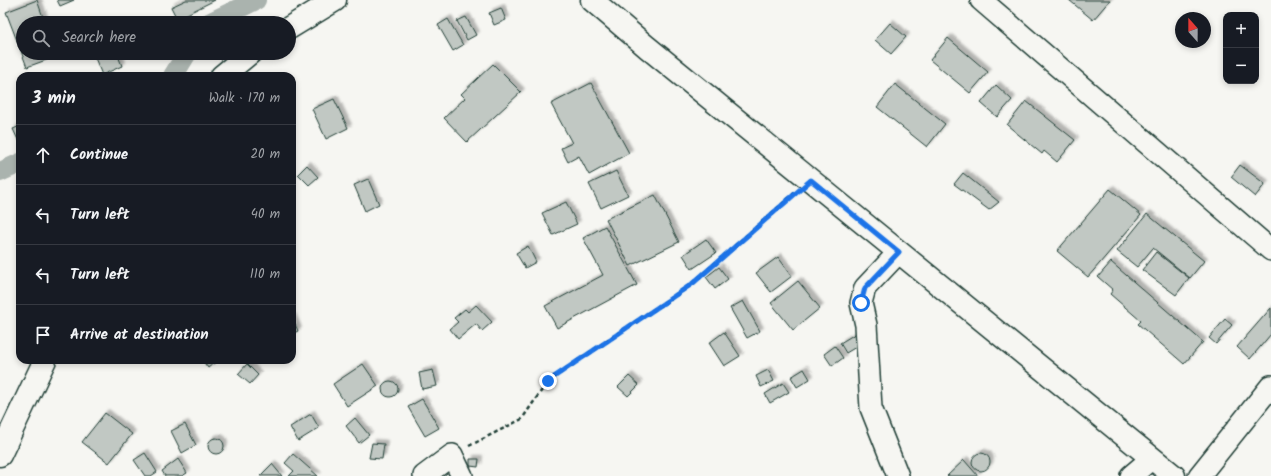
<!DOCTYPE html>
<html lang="en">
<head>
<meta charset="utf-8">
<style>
	:root { --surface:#171b24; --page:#20242c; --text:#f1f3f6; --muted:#9ea1a6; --line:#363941 }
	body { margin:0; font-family:Kalam,sans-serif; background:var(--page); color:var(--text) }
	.controls { position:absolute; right:12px; top:12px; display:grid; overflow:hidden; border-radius:8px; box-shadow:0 2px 6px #0003 }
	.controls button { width:36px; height:36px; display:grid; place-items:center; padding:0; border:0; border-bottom:1px solid var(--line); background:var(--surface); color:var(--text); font:20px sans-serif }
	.compass { position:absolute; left:1175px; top:12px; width:36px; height:36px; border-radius:50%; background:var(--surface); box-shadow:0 2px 6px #0003; rotate:339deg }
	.stop { position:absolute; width:12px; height:12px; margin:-9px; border:3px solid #1a73e8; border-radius:50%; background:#fff }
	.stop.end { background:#1a73e8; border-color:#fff; box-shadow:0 1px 4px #0008 }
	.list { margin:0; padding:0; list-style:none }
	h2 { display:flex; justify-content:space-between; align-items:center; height:52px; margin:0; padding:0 16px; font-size:17px }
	h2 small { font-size:13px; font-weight:400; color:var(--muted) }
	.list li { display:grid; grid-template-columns:26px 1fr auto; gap:12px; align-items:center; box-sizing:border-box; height:60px; padding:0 16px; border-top:1px solid var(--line) }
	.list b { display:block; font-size:15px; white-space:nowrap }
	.list em { font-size:13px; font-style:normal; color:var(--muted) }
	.icon { flex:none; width:22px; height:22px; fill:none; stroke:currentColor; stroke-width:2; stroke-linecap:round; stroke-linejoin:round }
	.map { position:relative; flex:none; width:1271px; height:476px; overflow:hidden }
	.search { position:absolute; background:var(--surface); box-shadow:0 2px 6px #0003; left:16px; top:16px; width:280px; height:44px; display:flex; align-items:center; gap:10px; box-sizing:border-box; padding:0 14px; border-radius:22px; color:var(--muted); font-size:15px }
	.panel { position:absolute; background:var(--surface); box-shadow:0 2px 6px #0003; left:16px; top:72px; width:280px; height:292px; border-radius:12px }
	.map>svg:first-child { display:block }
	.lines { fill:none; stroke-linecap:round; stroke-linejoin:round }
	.canal { stroke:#aab3ae; stroke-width:20 }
	.building { fill:#c1c8c3; stroke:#1f3d34; filter:url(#shadow) }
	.street-casing { stroke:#1f3d34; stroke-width:24 }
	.secondary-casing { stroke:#1f3d34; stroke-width:25 }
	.primary-casing { stroke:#1f3d34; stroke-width:25 }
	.path { stroke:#1f3d34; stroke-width:2.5; stroke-dasharray:4 3; stroke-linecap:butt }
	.street { stroke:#f6f6f2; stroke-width:21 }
	.secondary { stroke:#f6f6f2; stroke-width:22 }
	.primary { stroke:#f6f6f2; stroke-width:22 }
	.route { stroke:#1a73e8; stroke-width:5 }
</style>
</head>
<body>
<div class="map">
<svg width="1271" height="476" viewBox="0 0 1271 476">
	<defs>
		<filter id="shadow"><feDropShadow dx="3.5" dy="-3.5" stdDeviation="1" flood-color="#0004"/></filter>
	</defs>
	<rect width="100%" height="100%" fill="#f6f6f2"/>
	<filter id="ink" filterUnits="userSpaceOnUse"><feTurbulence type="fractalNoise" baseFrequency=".025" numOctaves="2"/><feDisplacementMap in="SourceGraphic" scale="8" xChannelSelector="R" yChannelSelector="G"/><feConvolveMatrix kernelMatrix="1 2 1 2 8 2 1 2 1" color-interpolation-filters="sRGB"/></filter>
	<g filter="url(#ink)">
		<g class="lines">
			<g class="canal">
				<path d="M 209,23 L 256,0"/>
				<path d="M 173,76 L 187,53"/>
				<path d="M 0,172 L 20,163"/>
			</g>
		</g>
		<g class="building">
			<path d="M 37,0 L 45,23 L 23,23 L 23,53 L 56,53 L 57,56 L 27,67 L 6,12 Z"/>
			<path d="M 57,0 L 74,0 L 60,6 Z"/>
			<path d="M 186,0 L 215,0 L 177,19 L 171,7 Z"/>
			<path d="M 1069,0 L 1110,0 L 1093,20 Z"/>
			<path d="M 501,8 L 506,20 L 494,25 L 489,13 Z"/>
			<path d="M 466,17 L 476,35 L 467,40 L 457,21 Z"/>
			<path d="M 448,19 L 463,45 L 453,51 L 438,25 Z"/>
			<path d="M 890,23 L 906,37 L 891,54 L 875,40 Z"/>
			<path d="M 948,38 L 988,72 L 970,93 L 930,60 Z"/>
			<path d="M 93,53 L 117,53 L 122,66 L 102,75 Z"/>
			<path d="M 493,64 L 521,92 L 467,142 L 444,118 L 465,98 L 461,94 Z"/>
			<path d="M 591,83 L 629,153 L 589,175 L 579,156 L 568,162 L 561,148 L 572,143 L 551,104 Z"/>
			<path d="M 895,84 L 945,124 L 927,147 L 877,107 Z"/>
			<path d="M 996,85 L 1012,100 L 997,117 L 981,103 Z"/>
			<path d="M 334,99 L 348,128 L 326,139 L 312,109 Z"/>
			<path d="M 1026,101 L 1075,140 L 1057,162 L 1044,151 L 1042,154 L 1007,125 Z"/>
			<path d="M 20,126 L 20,140 L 18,140 L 13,129 Z"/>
			<path d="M 307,165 L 318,177 L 309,185 L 298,174 Z"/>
			<path d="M 1240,165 L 1265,184 L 1255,197 L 1231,177 Z"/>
			<path d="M 616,171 L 628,195 L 601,208 L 589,184 Z"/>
			<path d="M 963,173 L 999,202 L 989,210 L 954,184 Z"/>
			<path d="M 368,179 L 379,204 L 365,211 L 354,185 Z"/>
			<path d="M 1110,189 L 1141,215 L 1088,277 L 1057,251 Z"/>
			<path d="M 655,195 L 679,242 L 630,266 L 606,219 Z"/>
			<path d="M 566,202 L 577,224 L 553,235 L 542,213 Z"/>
			<path d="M 1147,214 L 1204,261 L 1190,278 L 1153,248 L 1137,267 L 1117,251 Z"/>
			<path d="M 605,226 L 637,285 L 557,328 L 545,306 L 603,275 L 583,238 Z"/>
			<path d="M 706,239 L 716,253 L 692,269 L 683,255 Z"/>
			<path d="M 528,246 L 536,262 L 525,268 L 516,253 Z"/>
			<path d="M 1156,252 L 1189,278 L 1176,295 L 1142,270 Z"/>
			<path d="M 778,257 L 792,276 L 771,292 L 756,273 Z"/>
			<path d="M 1111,262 L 1203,342 L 1184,364 L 1138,324 L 1141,321 L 1110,294 L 1113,290 L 1098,277 Z"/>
			<path d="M 719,267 L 728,279 L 715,289 L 706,277 Z"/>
			<path d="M 798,281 L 820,308 L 793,330 L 771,303 Z"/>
			<path d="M 743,301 L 760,331 L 747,338 L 730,308 Z"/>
			<path d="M 476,305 L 492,322 L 482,331 L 476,324 L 458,339 L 450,329 L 458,322 L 454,318 L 465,309 L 468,312 Z"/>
			<path d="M 1271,308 L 1271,334 L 1250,359 L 1237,347 Z"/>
			<path d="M 292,317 L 298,331 L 292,334 Z"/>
			<path d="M 1225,319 L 1232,325 L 1216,344 L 1209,338 Z"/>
			<path d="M 724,332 L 740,356 L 724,366 L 709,343 Z"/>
			<path d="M 855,334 L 861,344 L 846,353 L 840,343 Z"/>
			<path d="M 835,346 L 843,358 L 832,366 L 824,354 Z"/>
			<path d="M 202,360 L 218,360 L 208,368 Z"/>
			<path d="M 247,364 L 258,375 L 250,384 L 238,374 Z"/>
			<path d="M 363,364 L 378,386 L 347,406 L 333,384 Z"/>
			<path d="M 804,369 L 810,379 L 797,387 L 791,377 Z"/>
			<path d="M 433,370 L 437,386 L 422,389 L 419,373 Z"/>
			<path d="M 768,370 L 774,381 L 761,387 L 756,376 Z"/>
			<path d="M 629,376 L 639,385 L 628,396 L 618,387 Z"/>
			<circle cx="390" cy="389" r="8"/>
			<path d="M 783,383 L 789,392 L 770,403 L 765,394 Z"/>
			<path d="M 422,399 L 439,428 L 425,436 L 408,407 Z"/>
			<path d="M 105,413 L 132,434 L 109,463 L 82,442 Z"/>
			<path d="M 311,414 L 319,428 L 298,441 L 290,427 Z"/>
			<path d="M 355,418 L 369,435 L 359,443 L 346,426 Z"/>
			<path d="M 185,424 L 196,445 L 182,453 L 171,431 Z"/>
			<circle cx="216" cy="446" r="8"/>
			<path d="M 372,443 L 384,444 L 382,459 L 369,458 Z"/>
			<circle cx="981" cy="462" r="9"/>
			<path d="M 145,453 L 157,472 L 151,476 L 145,476 L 134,460 Z"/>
			<path d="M 293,454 L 318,476 L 289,476 L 294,471 L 285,463 Z"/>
			<path d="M 178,459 L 187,473 L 182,476 L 165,476 L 162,471 Z"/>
			<path d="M 470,459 L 479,459 L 478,467 L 470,466 Z"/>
			<path d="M 964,460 L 978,476 L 947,476 Z"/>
			<path d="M 272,464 L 282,476 L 260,476 Z"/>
		</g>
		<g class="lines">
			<g class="street-casing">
				<g id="street">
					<path d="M 981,0 L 1271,250"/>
					<path d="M 424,476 L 452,455 L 462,476"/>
					<path d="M 898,476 L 871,408 L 866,325 L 861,303 L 865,288 L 899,252"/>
					<path d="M 1131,476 L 1151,459"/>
					<path d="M 1199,476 L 1271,386"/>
				</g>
			</g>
			<g class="secondary-casing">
				<g id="secondary">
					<path d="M 289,28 L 335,0"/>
					<path d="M 222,76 L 250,53"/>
					<path d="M 0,455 L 45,360"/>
				</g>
			</g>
			<g class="primary-casing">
				<path id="primary" d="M 592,0 L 647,47 L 1174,476"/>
			</g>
			<path class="path" d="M 469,446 L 522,419 L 548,381 L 692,284 L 795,193"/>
			<use href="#street" class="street"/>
			<use href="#secondary" class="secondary"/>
			<use href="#primary" class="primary"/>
		</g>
	</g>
	<g class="lines" filter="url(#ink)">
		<path class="route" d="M 548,381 L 692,284 L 811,180 L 899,252 L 865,288 L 861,303"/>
	</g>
</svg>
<div class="controls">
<button>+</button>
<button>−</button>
</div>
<svg class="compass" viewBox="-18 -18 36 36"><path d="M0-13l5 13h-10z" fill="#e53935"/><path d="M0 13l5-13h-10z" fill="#9ea1a6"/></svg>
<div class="stop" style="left:861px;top:303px"></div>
<div class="stop end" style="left:548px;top:381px"></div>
<div class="search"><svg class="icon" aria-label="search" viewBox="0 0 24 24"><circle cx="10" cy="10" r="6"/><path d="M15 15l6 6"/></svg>Search here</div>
<section class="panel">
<h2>3 min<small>Walk · 170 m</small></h2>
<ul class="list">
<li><svg class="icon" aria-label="ahead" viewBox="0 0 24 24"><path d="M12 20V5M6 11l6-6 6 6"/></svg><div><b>Continue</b></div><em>20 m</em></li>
<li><svg class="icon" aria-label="left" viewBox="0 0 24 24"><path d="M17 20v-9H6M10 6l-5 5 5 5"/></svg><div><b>Turn left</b></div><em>40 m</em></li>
<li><svg class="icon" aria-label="left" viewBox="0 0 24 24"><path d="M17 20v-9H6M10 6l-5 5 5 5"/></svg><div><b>Turn left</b></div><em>110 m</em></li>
<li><svg class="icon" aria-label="arrive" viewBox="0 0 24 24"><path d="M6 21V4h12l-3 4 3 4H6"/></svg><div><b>Arrive at destination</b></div></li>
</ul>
</section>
</div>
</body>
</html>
